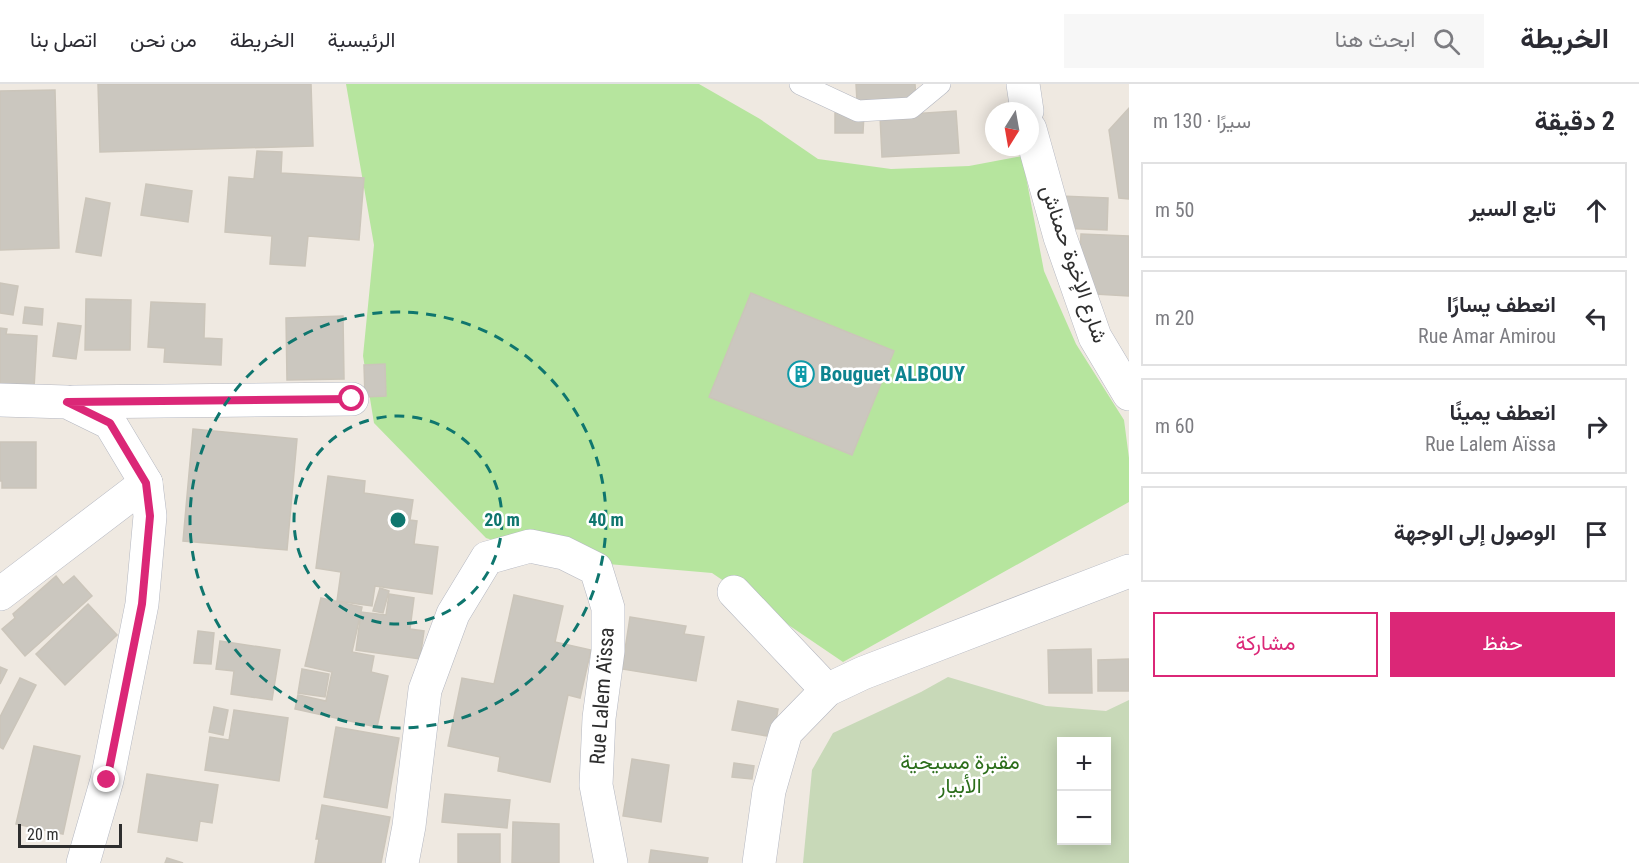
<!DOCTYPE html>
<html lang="ar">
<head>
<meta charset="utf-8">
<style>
	:root { --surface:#fff; --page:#f7f7f7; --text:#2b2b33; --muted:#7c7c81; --line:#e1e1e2; --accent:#db2777 }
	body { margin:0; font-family:"Roboto Condensed",Vazirmatn,sans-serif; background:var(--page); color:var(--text); direction:rtl }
	.controls { position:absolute; right:18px; bottom:18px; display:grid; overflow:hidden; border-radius:0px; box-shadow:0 3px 15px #0003 }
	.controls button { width:54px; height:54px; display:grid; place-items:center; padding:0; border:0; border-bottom:2px solid var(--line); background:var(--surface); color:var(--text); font:30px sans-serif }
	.compass { position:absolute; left:985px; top:18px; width:54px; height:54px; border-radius:50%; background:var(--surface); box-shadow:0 3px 15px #0003; rotate:191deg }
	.scale { position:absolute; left:18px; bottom:15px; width:104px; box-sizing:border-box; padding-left:6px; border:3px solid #2e2e2e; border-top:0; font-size:16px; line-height:21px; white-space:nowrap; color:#2e2e2e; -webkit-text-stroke:4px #fff; paint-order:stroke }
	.stop { position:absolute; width:18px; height:18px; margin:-14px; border:4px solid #db2777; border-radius:50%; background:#fff }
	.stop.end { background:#db2777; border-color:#fff; box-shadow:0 2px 6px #0008 }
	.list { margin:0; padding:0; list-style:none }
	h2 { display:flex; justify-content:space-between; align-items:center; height:78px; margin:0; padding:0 24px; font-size:26px }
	h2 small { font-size:20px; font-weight:400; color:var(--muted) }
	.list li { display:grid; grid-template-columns:39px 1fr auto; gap:18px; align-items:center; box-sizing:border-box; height:96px; margin:0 12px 12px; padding:0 12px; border:2px solid var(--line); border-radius:0px }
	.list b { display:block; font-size:22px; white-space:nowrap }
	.list p { margin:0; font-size:20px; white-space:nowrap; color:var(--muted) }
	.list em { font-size:20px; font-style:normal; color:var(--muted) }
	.actions { display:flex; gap:12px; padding:18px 24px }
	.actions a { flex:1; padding:14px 0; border:2px solid var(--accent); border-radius:0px; text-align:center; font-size:21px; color:var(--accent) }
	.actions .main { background:var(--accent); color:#fff }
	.icon { flex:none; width:33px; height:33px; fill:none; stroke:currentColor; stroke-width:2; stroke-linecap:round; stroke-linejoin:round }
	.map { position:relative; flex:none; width:1129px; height:779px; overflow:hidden; direction:ltr }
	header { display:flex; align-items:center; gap:36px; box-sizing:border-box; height:84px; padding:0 30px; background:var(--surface); border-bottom:2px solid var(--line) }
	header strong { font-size:28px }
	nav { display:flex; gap:33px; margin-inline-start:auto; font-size:21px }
	.search { width:420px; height:54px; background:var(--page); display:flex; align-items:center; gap:15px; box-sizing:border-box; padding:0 21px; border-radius:0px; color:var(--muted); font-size:22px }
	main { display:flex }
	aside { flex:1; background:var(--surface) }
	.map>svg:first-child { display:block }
	.green { fill:#b6e59e }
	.cemetery { fill:#c8d9b8; fill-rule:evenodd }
	.building { fill:#cbc7bf; stroke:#cbc5ba; stroke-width:1.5 }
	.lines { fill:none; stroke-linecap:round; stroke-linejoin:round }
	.service-casing { stroke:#b4b7c1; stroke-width:22 }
	.minor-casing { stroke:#b4b7c1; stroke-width:34 }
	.service { stroke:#fff; stroke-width:21 }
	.minor { stroke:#fff; stroke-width:33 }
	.route { stroke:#db2777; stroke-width:8 }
	.ring { fill:none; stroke:#0f766e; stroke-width:3; stroke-dasharray:10 8 }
	.labels { text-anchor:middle; stroke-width:5; stroke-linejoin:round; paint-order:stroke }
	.street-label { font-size:21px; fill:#2e2e2e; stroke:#fff }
	.culture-label { font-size:21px; font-weight:bold; fill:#0d838f; stroke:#fff; text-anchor:start }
	.park-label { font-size:21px; fill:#2c6e1b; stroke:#fff }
	.centre { fill:#0f766e; stroke:#fff; stroke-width:3 }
	.ring-label { font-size:18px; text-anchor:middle; font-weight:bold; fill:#0f766e; stroke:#fff; stroke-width:5; stroke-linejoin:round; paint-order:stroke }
</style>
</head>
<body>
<header>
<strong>الخريطة</strong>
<div class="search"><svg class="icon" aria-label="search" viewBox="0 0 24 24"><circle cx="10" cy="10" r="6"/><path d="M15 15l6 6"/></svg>ابحث هنا</div>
<nav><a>الرئيسية</a><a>الخريطة</a><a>من نحن</a><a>اتصل بنا</a></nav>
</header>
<main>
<aside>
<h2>2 دقيقة<small>سيرًا · 130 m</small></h2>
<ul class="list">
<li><svg class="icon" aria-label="ahead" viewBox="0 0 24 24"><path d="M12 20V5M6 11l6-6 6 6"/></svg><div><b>تابع السير</b></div><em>50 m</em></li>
<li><svg class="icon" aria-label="left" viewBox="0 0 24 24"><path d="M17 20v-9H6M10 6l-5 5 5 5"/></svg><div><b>انعطف يسارًا</b><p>Rue Amar Amirou</p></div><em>20 m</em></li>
<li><svg class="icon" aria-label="right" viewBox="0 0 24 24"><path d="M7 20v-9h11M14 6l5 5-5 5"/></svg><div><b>انعطف يمينًا</b><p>Rue Lalem Aïssa</p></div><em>60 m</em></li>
<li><svg class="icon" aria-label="arrive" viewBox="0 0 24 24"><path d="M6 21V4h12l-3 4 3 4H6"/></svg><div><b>الوصول إلى الوجهة</b></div></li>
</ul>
<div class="actions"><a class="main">حفظ</a><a>مشاركة</a></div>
</aside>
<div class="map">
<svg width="1129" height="779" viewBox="0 0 1129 779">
	<rect width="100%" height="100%" fill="#efe9e1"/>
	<path class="green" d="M 346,0 L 699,0 L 760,35 L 818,75 L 891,85 L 969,82 L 1022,72 L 1044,187 L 1076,260 L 1124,336 L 1129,374 L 1129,418 L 843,578 L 712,489 L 550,475 L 486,454 L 374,339 L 363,272 L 374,161 Z"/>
	<path class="cemetery" d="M 948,593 L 1046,622 L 1106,627 L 1129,616 L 1129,779 L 803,779 L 812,686 L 833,649 L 921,608 ZM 1062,658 L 1106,658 L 1106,756 L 1062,756 Z"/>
	<g class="building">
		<path d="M 98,0 L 311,0 L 313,62 L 100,68 Z"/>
		<path d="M 856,0 L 915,0 L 916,14 L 857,17 Z"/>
		<path d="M 55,6 L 59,164 L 0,166 L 0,7 Z"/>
		<path d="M 1129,24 L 1129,115 L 1119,114 L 1109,46 Z"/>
		<path d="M 956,27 L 959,69 L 882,73 L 880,32 Z"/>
		<path d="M 835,29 L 864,29 L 863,49 L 835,49 Z"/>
		<path d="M 257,67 L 282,68 L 281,89 L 364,94 L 359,156 L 308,152 L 305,182 L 270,180 L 272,152 L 225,148 L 229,93 L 254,95 Z"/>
		<path d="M 146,100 L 192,107 L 188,138 L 141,131 Z"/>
		<path d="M 1060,112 L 1108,114 L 1107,146 L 1059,144 Z"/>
		<path d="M 86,114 L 110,119 L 101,172 L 76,168 Z"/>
		<path d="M 1081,150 L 1129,152 L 1129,212 L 1078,209 Z"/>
		<path d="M 0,199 L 18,202 L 13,231 L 0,229 Z"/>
		<path d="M 751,209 L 894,267 L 852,371 L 709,313 Z"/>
		<path d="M 86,215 L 131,216 L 130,266 L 85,266 Z"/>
		<path d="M 151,218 L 205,220 L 204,254 L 222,255 L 221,281 L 164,278 L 165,264 L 148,263 Z"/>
		<path d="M 25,223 L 43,225 L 42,241 L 23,239 Z"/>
		<path d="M 343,232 L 344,295 L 287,296 L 286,234 Z"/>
		<path d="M 58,239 L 81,242 L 76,275 L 53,272 Z"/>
		<path d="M 0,244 L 7,245 L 6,250 L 37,252 L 34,304 L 0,302 Z"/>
		<path d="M 385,280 L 386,312 L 365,313 L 364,281 Z"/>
		<path d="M 193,345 L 297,355 L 287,466 L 183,457 Z"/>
		<path d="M 0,358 L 36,358 L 36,404 L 2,404 L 2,397 L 0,397 Z"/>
		<path d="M 328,392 L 365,397 L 364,409 L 413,416 L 410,436 L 417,437 L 414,460 L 438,463 L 432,510 L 375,502 L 372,522 L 337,517 L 341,488 L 316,484 Z"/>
		<path d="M 56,492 L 63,501 L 74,492 L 92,512 L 25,572 L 2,545 L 15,534 L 13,530 Z"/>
		<path d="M 380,504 L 389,507 L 383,529 L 373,527 Z"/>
		<path d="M 389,510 L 414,514 L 410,545 L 424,547 L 420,575 L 356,566 L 361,528 L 386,531 Z"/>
		<path d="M 514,511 L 563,522 L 555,558 L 591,566 L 580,614 L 568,611 L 550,698 L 498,687 L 500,673 L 448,662 L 462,594 L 494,600 Z"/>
		<path d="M 321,514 L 362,523 L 352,568 L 374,572 L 371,588 L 388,592 L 377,643 L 295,625 L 298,611 L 326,617 L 332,588 L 305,582 Z"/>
		<path d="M 88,520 L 117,551 L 65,601 L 36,570 Z"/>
		<path d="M 630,533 L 686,542 L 684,550 L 704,553 L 696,597 L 622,585 Z"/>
		<path d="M 198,547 L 214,549 L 211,580 L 194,579 Z"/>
		<path d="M 220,557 L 280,566 L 272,616 L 231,610 L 234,587 L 216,585 Z"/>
		<path d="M 1091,565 L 1092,609 L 1049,609 L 1048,566 Z"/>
		<path d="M 1129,575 L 1129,607 L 1098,607 L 1098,576 Z"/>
		<path d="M 0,583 L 7,586 L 0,600 Z"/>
		<path d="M 302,585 L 329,590 L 325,613 L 298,609 Z"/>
		<path d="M 20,594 L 36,601 L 3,665 L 0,663 L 0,633 Z"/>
		<path d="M 738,617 L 778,625 L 773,653 L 732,646 Z"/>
		<path d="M 214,623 L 228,626 L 223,651 L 209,648 Z"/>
		<path d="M 234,626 L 288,634 L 279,697 L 205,686 L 210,653 L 229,656 Z"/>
		<path d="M 336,643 L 399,654 L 387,724 L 324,713 Z"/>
		<path d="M 34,662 L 80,672 L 63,750 L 16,740 Z"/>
		<path d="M 632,675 L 669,681 L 661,738 L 623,732 Z"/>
		<path d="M 734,679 L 754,682 L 752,695 L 732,693 Z"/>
		<path d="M 147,690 L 218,701 L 212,739 L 200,737 L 197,757 L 138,748 Z"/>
		<path d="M 445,710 L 510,716 L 507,744 L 442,738 Z"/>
		<path d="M 322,721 L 390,733 L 381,779 L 315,779 L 319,755 L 316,755 Z"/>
		<path d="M 513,738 L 559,740 L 559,779 L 512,779 Z"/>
		<rect x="458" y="750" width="42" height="29"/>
		<path d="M 651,766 L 708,774 L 707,779 L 649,779 Z"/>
		<path d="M 167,774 L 183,779 L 165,779 Z"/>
	</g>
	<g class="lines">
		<g class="service-casing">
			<path id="service" d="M 800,0 L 858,27 L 911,24 L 940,0"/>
		</g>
		<g class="minor-casing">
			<g id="minor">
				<path d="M 1023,0 L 1027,27"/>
				<path d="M 1030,45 L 1060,153 L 1095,253 L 1129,310"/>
				<path d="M 0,316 L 67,318 L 110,339 L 146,399 L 150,432 L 142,520 L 107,696 L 83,779"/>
				<path d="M 74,318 L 352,315"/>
				<path d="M 734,508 L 827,606"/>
				<path d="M 0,510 L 146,399"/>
				<path d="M 402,779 L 409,742 L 425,606 L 453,530 L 487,474 L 530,462 L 564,469 L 596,485 L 608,524 L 608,567 L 599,634 L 596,701 L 611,779"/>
				<path d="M 759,779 L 769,707 L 786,648 L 827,606 L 863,589 L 1129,487"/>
			</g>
		</g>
		<use href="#service" class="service"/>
		<use href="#minor" class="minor"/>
	</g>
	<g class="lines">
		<path class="route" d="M 107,696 L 142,520 L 150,432 L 146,399 L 110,339 L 67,318 L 352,315"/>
	</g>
	<g class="ring">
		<circle cx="398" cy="436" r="104"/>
		<circle cx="398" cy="436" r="208"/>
	</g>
	<defs>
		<g id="building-ring" transform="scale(1.35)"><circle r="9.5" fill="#fff" stroke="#0f9aa8" stroke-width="1.5"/><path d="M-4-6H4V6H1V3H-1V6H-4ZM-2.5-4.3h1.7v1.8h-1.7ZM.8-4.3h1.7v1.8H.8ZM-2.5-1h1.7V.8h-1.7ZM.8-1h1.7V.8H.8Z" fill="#0f9aa8"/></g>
	</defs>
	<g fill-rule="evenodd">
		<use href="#building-ring" x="801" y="290"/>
	</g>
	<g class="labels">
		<g class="street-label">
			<text transform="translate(1074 180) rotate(71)" y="7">شارع الإخوة حمناش</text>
			<text transform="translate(602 612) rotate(-86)" y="7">Rue Lalem Aïssa</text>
		</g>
		<g class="culture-label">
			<text x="820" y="297">Bouguet ALBOUY</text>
		</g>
		<g class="park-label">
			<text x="960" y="685">مقبرة مسيحية<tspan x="960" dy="24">الأبيار</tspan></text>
		</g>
	</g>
	<circle cx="398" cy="436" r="9" class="centre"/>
	<g class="ring-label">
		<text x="502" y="442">20 m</text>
		<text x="606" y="442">40 m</text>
	</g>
</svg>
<div class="controls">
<button>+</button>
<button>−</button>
</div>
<svg class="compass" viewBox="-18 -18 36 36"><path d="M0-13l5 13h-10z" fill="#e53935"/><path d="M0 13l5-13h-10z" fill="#7c7c81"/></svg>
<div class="scale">20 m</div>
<div class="stop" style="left:352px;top:315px"></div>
<div class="stop end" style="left:107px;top:696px"></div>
</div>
</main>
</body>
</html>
